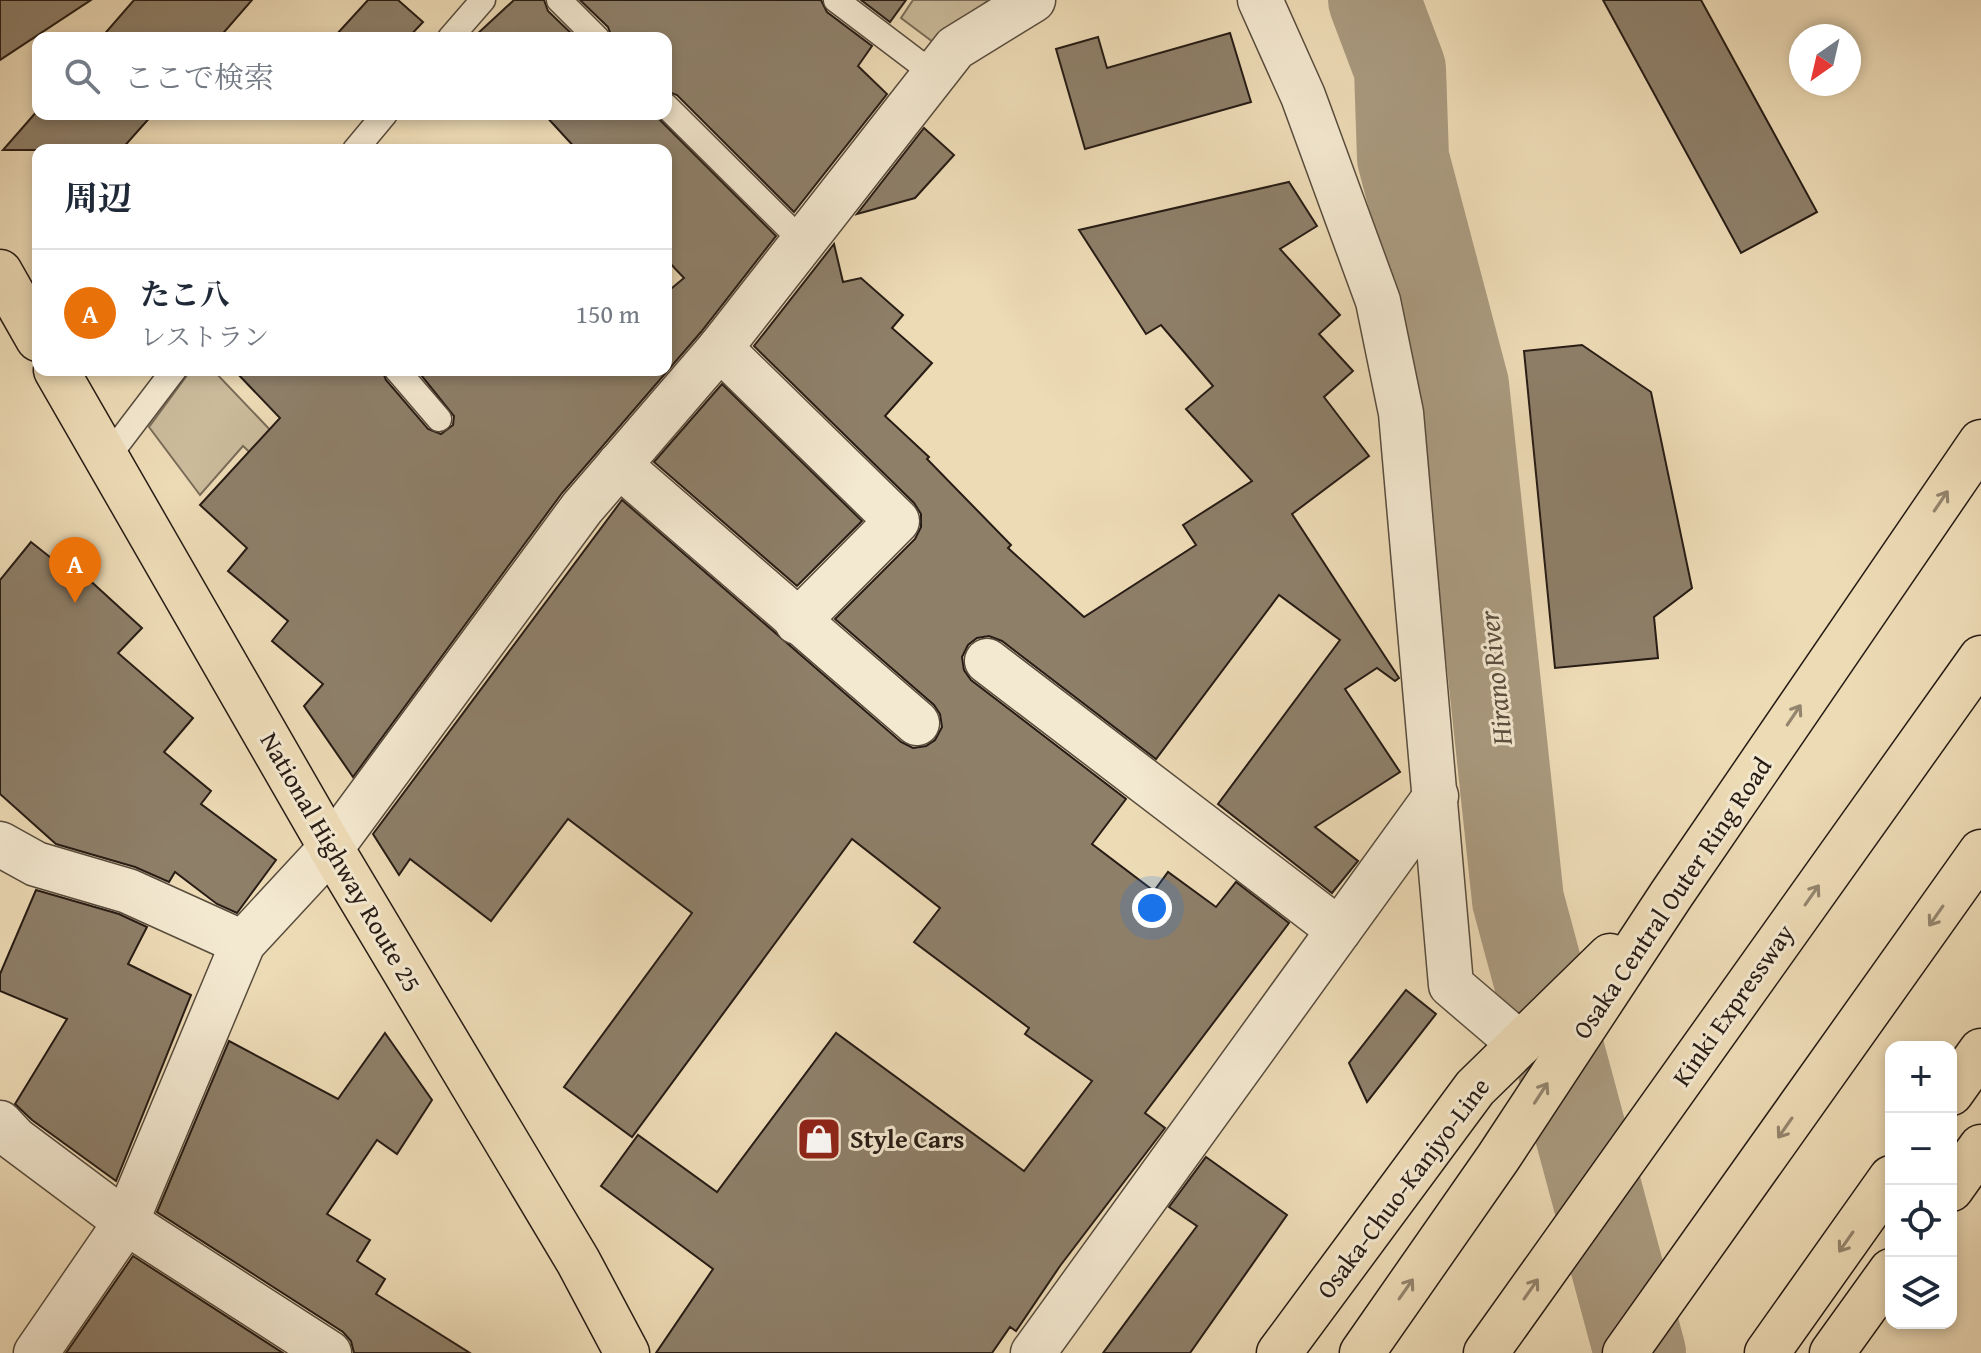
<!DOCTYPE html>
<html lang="ja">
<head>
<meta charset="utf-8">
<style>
	:root { --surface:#fff; --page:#f2f2f3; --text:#1f2937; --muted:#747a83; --line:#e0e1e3; --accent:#b45309 }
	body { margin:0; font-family:"Gentium Book Plus","Noto Serif JP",serif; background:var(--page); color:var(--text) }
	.controls { position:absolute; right:24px; bottom:24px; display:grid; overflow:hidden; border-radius:16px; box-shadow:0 4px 12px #0003 }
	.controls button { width:72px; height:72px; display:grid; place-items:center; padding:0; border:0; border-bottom:2px solid var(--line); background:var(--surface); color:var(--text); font:40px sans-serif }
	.compass { position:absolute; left:1789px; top:24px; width:72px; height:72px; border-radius:50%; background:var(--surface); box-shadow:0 4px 12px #0003; rotate:214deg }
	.you { position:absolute; left:1152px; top:908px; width:28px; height:28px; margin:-20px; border:6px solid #fff; border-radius:50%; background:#1a73e8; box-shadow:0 0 0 12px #1a73e833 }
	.badge { display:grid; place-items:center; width:52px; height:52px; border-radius:50%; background:var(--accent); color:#fff; font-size:26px; font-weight:700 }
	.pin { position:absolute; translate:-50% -66px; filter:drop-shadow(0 2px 4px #0008) }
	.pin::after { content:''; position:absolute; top:42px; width:28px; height:24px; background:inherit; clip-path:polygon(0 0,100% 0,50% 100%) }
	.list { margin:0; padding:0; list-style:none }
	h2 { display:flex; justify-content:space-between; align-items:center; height:104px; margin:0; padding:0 32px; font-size:34px }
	h2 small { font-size:26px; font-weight:400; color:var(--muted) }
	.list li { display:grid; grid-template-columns:52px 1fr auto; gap:24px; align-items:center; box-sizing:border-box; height:128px; padding:0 32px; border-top:2px solid var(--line) }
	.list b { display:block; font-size:30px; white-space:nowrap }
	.list p { margin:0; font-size:26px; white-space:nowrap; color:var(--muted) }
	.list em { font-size:26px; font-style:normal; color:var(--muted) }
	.icon { flex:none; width:44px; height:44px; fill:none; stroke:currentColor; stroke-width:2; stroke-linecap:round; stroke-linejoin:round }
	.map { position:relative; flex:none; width:1981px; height:1353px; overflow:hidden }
	.search { position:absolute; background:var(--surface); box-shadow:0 4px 12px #0003; left:32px; top:32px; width:640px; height:88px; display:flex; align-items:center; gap:20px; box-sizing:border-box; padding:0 28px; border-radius:16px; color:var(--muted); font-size:30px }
	.panel { position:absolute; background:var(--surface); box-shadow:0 4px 12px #0003; left:32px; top:144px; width:640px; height:232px; border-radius:16px }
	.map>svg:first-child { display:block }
	.green { fill:#cbbb9b; stroke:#796c58; stroke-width:2 }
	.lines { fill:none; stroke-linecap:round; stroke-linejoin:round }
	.river { stroke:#aa9a7f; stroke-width:92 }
	.building { fill:#8e7f69; stroke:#271c15; stroke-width:2 }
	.lane-casing { stroke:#584c3d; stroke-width:27 }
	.street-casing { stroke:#584c3d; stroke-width:47 }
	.primary-casing { stroke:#271c15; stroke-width:47 }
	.highway-casing { stroke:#271c15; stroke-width:47 }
	.lane { stroke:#f3e8d0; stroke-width:24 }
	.street { stroke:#f3e8d0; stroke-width:44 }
	.primary { stroke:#eddbb6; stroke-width:44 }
	.highway { stroke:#eddbb6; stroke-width:44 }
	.oneway { stroke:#94856e }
	.labels { text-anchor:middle; stroke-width:6; stroke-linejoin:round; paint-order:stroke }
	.street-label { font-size:26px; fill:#271c15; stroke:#f3e8d0 }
	.poi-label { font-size:26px; font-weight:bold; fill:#271c15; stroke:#f3e8d0; text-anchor:start }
	.water-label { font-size:28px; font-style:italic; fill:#5b4e3f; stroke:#f3e8d0 }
</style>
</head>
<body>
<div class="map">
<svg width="1981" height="1353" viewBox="0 0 1981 1353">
	<rect width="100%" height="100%" fill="#eddbb6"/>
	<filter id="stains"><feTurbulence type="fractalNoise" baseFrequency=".0025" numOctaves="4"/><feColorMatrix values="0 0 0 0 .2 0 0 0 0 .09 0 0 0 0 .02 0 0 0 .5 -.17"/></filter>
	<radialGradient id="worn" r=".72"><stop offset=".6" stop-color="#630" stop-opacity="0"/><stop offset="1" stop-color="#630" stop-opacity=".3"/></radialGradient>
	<g class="green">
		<path d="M 913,0 L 989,0 L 933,42 L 901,18 Z"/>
		<path d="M 191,370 L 213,370 L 294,455 L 274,475 L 243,446 L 200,495 L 149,427 Z"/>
	</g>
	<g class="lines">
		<path class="river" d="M 1374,0 L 1400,69 L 1403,158 L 1463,385 L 1518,900 L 1640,1353"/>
	</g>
	<g class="building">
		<path d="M 0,0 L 91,0 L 0,60 Z"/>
		<path d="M 134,0 L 252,0 L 219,38 L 101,38 Z"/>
		<path d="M 368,0 L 398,0 L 423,22 L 408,38 L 339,38 L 336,35 Z"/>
		<path d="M 514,0 L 544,0 L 548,11 L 576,38 L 477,38 L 475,36 Z"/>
		<path d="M 580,0 L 821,0 L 827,12 L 872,46 L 858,66 L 887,94 L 794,212 L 677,95 L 666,91 L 666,38 L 612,38 L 608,27 Z"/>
		<path d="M 861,0 L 906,0 L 890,22 Z"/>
		<path d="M 1603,0 L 1701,0 L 1817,212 L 1741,253 Z"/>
		<path d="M 1230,33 L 1251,102 L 1085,149 L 1056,49 L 1098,37 L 1107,68 Z"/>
		<path d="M 38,110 L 38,114 L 153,114 L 121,150 L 3,150 Z"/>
		<path d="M 544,114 L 654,114 L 776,236 L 701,332 L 562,493 L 353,777 L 304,706 L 323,684 L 272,641 L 288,621 L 228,571 L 247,548 L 200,505 L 280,418 L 234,370 L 382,370 L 386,380 L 428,429 L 441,434 L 453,425 L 454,416 L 417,370 L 666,370 L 666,293 L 684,278 L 666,259 L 666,150 L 577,150 Z"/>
		<path d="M 924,128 L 954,155 L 915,198 L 857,214 Z"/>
		<path d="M 1289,182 L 1317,226 L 1280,249 L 1340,315 L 1319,334 L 1353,371 L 1324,397 L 1369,456 L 1292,514 L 1399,678 L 1395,681 L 1377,668 L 1345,689 L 1400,772 L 1315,827 L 1358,861 L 1332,893 L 1218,804 L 1340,640 L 1279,595 L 1156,759 L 1002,641 L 989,636 L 977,638 L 968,645 L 962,657 L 964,670 L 971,680 L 1126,799 L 1092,844 L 1154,891 L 1168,872 L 1216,907 L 1236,882 L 1289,923 L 1145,1113 L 1165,1128 L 1060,1266 L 1016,1331 L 1010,1327 L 992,1353 L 656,1353 L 713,1269 L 601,1186 L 638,1135 L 717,1192 L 836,1033 L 1024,1171 L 1092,1081 L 1025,1034 L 1029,1028 L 914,942 L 940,908 L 852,839 L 632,1137 L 564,1087 L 692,913 L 568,819 L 491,921 L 410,859 L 399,875 L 373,834 L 622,500 L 901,742 L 913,748 L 926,746 L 935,740 L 942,727 L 940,714 L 934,705 L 835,619 L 915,539 L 921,527 L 921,514 L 914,503 L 754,346 L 834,244 L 843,282 L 861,278 L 903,315 L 892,328 L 932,363 L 885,416 L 929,457 L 927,459 L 1011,545 L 1008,548 L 1084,617 L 1196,545 L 1183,525 L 1252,481 L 1186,409 L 1213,386 L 1161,325 L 1146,334 L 1079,230 Z"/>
		<path d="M 1582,345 L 1651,392 L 1692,588 L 1654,617 L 1658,658 L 1555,668 L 1524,351 Z"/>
		<path d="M 722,384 L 862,521 L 797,586 L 654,462 Z"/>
		<path d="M 31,542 L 80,581 L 85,576 L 142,628 L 118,653 L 193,718 L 164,752 L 211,791 L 201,804 L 276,860 L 237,913 L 217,904 L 175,872 L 169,882 L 135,867 L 56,844 L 0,794 L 0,580 Z"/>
		<path d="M 36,890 L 119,914 L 147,927 L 128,964 L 191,995 L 116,1181 L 32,1120 L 15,1104 L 67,1019 L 0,991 L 0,974 Z"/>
		<path d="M 1406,990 L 1436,1014 L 1367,1102 L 1349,1063 Z"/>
		<path d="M 385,1033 L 432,1100 L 397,1154 L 377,1140 L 327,1214 L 370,1240 L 357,1261 L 385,1279 L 376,1294 L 470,1353 L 354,1353 L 351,1341 L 343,1332 L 157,1212 L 229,1041 L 338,1099 Z"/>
		<path d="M 1206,1157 L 1287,1215 L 1190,1353 L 1103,1353 L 1197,1226 L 1169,1207 Z"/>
		<path d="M 133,1256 L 283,1353 L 66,1353 Z"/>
	</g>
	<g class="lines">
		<g class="lane-casing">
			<g id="lane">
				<path d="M 559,0 L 597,38"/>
				<path d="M 836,0 L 935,75"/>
				<path d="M 450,38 L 483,0"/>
				<path d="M 666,106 L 803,242"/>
				<path d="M 355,150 L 385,114"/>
				<path d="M 397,370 L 439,419"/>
				<path d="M 107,458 L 174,370"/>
			</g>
		</g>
		<g class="street-casing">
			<g id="street">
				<path d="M 1260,0 L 1303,96 L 1378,301 L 1401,413 L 1451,985 L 1520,1044"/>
				<path d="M 720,348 L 897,521 L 797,622"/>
				<path d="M 619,465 L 917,723"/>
				<path d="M 987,661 L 1339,930"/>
				<path d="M 0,844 L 36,864 L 128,891 L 243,943"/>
				<path d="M 0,1123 L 15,1139 L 126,1222 L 329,1353"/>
				<path d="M 36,1353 L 126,1222 L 243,943 L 331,848 L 582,508 L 720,348 L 955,48 L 1033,0"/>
				<path d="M 1033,1353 L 1436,796"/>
			</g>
		</g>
		<g class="primary-casing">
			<g id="primary">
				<path d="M 1951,1093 L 1981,1051"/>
				<path d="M 1951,1189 L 1981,1147"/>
				<path d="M 1279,1353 L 1475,1088 L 1610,956"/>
				<path d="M 1362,1353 L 1498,1158 L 1671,895 L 1981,442"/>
				<path d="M 1767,1353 L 1891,1178"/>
				<path d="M 1832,1353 L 1891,1271"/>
			</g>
		</g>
		<g class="highway-casing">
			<g id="highway">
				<path d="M 0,272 L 38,339"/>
				<path d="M 56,370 L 331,848 L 578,1261 L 627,1353"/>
				<path d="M 1486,1353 L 1981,658"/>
				<path d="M 1625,1353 L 1981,852"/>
			</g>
		</g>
		<use href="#lane" class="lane"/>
		<use href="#street" class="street"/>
		<use href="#primary" class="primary"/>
		<use href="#highway" class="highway"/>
	</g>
	<defs><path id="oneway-shaft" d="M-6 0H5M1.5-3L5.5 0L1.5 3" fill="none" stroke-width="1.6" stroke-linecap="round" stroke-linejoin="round" transform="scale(2)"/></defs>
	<g class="oneway">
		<use href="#oneway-shaft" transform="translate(1941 501) rotate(-56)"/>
		<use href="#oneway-shaft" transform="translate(1794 715) rotate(-56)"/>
		<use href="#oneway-shaft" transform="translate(1812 895) rotate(-55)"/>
		<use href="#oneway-shaft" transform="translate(1936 916) rotate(125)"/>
		<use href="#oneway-shaft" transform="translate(1541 1093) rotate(-57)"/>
		<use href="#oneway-shaft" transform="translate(1785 1128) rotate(125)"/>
		<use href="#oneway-shaft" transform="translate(1846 1242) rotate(125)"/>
		<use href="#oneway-shaft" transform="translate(1406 1289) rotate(-55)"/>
		<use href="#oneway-shaft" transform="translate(1531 1289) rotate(-55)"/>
	</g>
	<defs>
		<g id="shop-square" transform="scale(2.3)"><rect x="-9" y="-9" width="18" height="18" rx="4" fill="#8f2418" stroke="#f3e8d0"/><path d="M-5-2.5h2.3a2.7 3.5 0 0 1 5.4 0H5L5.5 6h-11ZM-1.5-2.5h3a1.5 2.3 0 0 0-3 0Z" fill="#fff"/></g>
	</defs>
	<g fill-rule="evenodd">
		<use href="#shop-square" x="819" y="1139"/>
	</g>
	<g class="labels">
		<g class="street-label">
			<text transform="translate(341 862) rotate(60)" y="9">National Highway Route 25</text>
			<text transform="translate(1672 898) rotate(-56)" y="9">Osaka Central Outer Ring Road</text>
			<text transform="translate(1733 1005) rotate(-55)" y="9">Kinki Expressway</text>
			<text transform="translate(1403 1188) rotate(-53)" y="9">Osaka-Chuo-Kanjyo-Line</text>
		</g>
		<g class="poi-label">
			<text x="850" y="1148">Style Cars</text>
		</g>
		<g class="water-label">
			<text transform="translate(1495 678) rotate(-96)" y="10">Hirano River</text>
		</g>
	</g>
	<rect width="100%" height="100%" filter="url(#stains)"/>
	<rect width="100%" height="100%" fill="url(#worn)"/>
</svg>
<div class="controls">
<button>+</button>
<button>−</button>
<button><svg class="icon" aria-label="locate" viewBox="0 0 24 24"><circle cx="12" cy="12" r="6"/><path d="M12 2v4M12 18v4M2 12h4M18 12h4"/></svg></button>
<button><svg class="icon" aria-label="layers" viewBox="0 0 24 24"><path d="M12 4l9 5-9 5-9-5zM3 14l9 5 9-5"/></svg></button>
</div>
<svg class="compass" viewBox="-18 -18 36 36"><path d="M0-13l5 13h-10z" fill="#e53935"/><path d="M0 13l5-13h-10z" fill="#747a83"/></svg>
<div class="you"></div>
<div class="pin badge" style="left:75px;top:603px;background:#e8710a">A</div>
<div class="search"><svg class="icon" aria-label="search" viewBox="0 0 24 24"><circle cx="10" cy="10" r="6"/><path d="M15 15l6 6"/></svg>ここで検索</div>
<section class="panel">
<h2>周辺<small></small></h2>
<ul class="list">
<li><span class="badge" style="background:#e8710a">A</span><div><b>たこ八</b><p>レストラン</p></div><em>150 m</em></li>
</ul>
</section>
</div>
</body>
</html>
